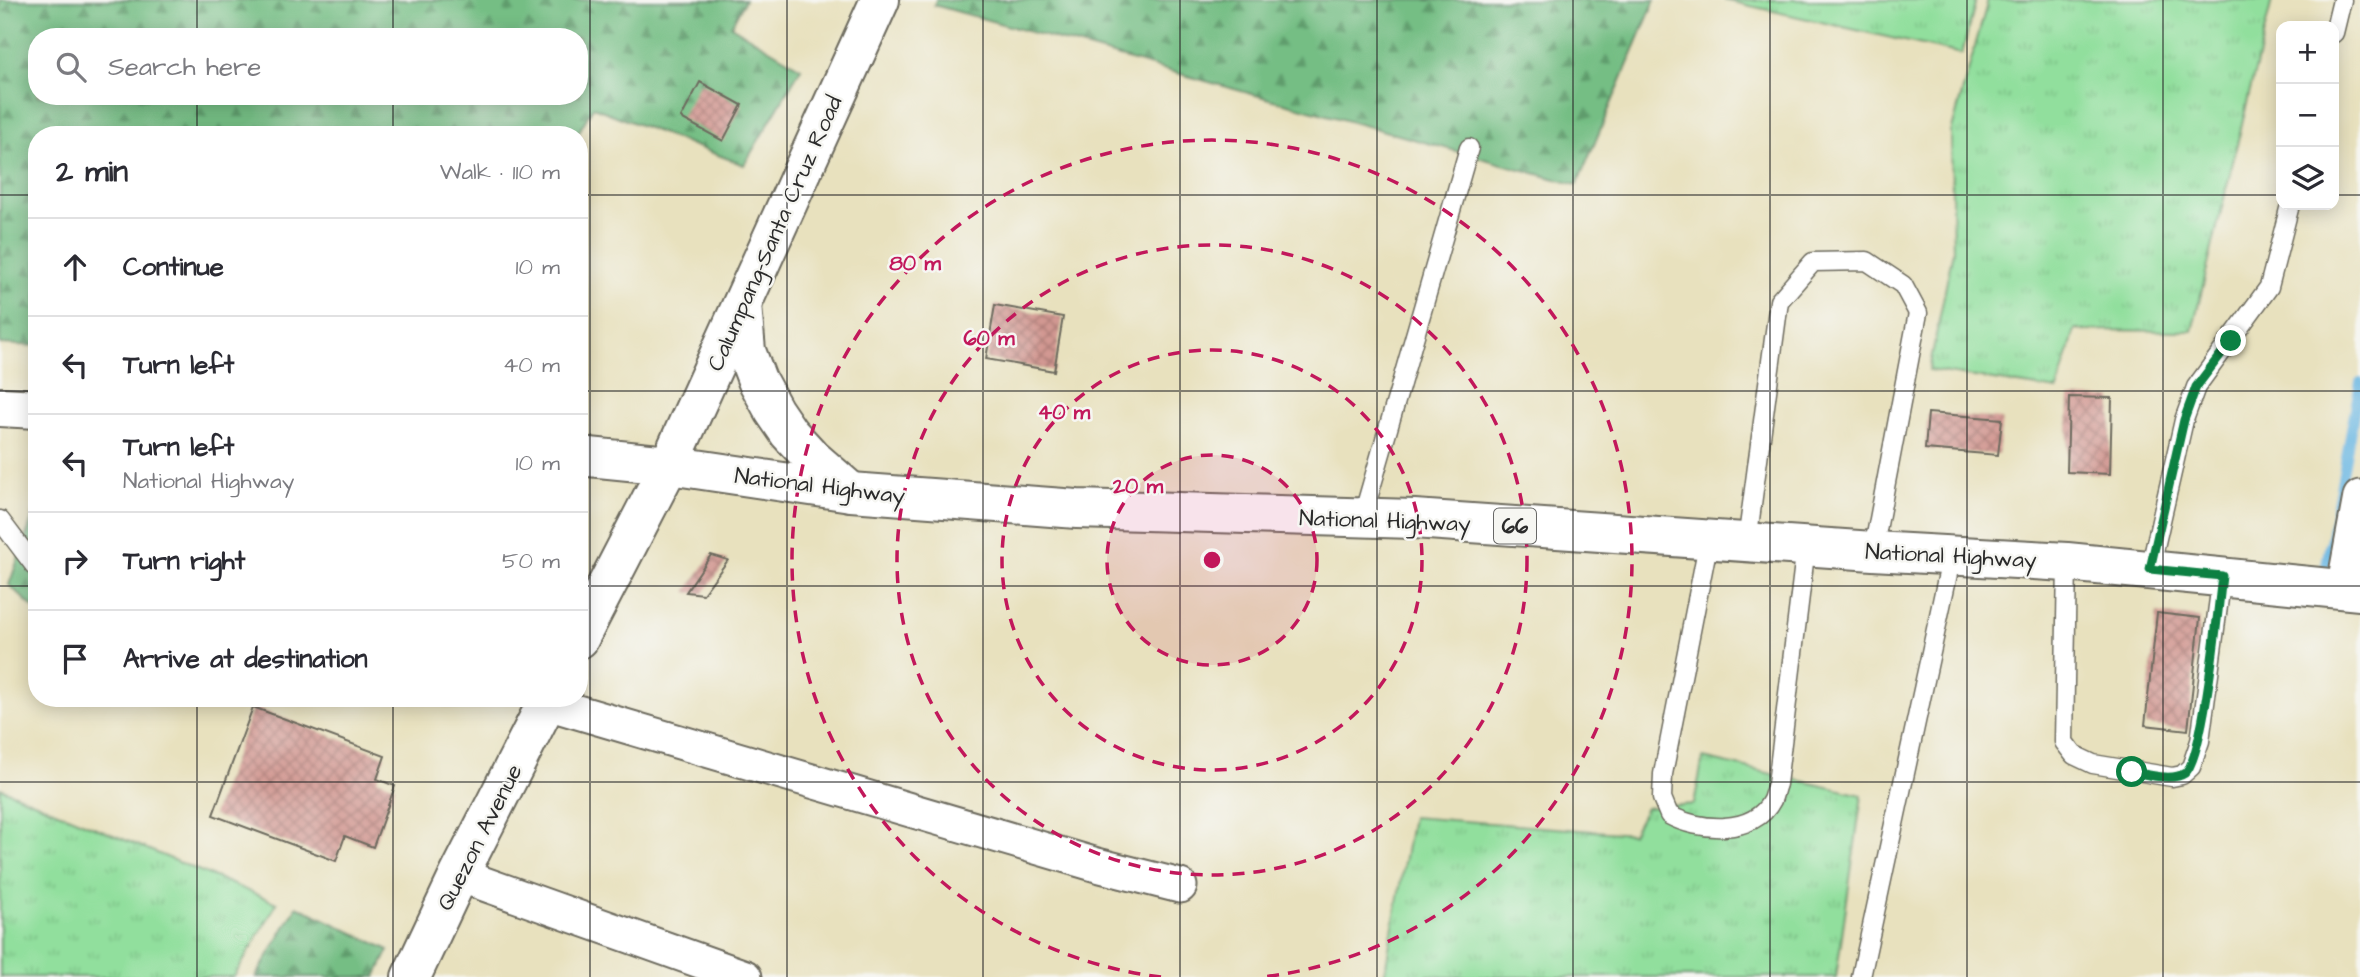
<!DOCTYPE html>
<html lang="en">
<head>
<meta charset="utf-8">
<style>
	:root { --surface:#fff; --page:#f7f7f7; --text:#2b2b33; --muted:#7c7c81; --line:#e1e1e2 }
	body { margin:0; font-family:"Architects Daughter",sans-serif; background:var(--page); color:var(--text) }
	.controls { position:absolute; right:21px; top:21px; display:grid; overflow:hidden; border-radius:14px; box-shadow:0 4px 18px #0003 }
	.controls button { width:63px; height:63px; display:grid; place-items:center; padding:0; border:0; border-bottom:2px solid var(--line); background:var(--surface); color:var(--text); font:35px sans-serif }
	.stop { position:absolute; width:21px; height:21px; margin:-16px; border:5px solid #0b8043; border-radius:50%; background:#fff }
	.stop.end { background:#0b8043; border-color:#fff; box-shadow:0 2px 7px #0008 }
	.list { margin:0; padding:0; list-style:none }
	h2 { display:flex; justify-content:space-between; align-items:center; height:91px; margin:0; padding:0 28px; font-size:30px }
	h2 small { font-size:23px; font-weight:400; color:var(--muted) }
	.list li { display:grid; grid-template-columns:46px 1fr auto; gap:21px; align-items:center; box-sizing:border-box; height:98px; padding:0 28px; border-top:2px solid var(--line) }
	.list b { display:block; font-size:26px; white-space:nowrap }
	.list p { margin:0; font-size:23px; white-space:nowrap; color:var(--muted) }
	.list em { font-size:23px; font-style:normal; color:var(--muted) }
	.icon { flex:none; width:38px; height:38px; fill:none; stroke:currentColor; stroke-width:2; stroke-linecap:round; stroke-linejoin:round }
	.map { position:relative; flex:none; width:2360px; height:977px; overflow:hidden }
	.search { position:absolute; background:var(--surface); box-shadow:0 4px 18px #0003; left:28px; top:28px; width:560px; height:77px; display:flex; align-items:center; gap:18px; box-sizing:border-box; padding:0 24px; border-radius:28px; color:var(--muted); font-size:26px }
	.panel { position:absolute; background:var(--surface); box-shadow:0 4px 18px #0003; left:28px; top:126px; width:560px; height:581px; border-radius:28px }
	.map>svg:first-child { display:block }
	.grass { fill:url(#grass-tufts); stroke:#5e8564; stroke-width:2 }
	.forest { fill:url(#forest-firs); stroke:#507458; stroke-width:2; fill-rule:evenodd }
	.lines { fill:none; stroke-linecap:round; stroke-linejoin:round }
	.stream { stroke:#68b6e2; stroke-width:10 }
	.building { fill:url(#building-cross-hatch) }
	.service-casing { stroke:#6d6b5e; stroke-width:21 }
	.minor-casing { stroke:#6d6b5e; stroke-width:37 }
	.secondary-casing { stroke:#6d6b5e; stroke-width:42 }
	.primary-casing { stroke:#6d6b5e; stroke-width:42 }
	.service { stroke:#fff; stroke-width:18 }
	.minor { stroke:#fff; stroke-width:33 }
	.secondary { stroke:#fff; stroke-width:38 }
	.primary { stroke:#fff; stroke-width:38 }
	.route { stroke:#0b8043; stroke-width:9 }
	.grid { fill:none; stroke:#2b2b2b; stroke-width:2; stroke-opacity:0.55 }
	.ring { fill:none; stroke:#c2185b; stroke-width:3.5; stroke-dasharray:12 9 }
	.labels { text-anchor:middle; stroke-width:5; stroke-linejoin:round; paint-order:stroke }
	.shield { fill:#f6f6f2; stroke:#686867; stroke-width:2 }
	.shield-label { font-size:21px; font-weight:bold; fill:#2b2b2b }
	.street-label { font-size:23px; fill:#2b2b2b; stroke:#f6f6f2 }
	.centre { fill:#c2185b; stroke:#f6f6f2; stroke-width:3.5 }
	.ring-label { font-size:21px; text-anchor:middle; font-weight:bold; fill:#c2185b; stroke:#f6f6f2; stroke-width:5; stroke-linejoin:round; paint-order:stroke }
</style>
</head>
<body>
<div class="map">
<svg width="2360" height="977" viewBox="0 0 2360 977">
	<defs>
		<pattern id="grass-tufts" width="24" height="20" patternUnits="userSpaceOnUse" patternTransform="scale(1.75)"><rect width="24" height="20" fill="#91df9d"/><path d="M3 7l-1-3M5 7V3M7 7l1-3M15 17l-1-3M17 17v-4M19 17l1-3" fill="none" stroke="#7dc087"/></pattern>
		<pattern id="forest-firs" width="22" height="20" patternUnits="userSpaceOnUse" patternTransform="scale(1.75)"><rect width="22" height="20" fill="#74be84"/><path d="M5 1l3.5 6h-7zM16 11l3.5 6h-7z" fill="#5f9b6c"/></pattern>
		<pattern id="building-cross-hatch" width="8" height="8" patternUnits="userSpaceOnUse" patternTransform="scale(1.75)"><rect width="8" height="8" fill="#d29892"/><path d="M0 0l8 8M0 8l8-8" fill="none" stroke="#ab7c77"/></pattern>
	</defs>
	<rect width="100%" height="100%" fill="#f6f6f2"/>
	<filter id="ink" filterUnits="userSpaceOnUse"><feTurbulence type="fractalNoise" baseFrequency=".0143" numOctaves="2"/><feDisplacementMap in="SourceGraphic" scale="14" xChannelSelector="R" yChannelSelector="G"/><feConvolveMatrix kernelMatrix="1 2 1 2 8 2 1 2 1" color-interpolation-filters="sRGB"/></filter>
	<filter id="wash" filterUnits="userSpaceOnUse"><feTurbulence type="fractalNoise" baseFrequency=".00686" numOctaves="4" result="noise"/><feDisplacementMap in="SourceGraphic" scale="28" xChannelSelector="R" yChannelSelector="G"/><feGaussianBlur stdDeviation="1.57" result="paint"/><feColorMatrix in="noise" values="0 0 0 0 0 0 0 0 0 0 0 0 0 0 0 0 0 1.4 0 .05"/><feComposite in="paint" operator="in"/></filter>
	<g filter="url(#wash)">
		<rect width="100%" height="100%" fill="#e8e1be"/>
		<g class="grass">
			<path d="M 1724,0 L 1976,0 L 1962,54 Z"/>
			<path d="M 1988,0 L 2272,0 L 2192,331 L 2075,330 L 2057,390 L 1929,370 L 1953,251 L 1951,133 Z"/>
			<path d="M 1703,758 L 1862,795 L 1836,977 L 1442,977 L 1428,975 L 1427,977 L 1384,977 L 1412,817 L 1632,834 L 1646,808 L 1694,804 Z"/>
			<path d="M 0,788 L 277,903 L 234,977 L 0,977 Z"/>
		</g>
		<g class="forest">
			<path d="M 0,0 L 745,0 L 731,26 L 801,68 L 744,165 L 593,107 L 577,135 L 382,135 L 375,131 L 373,135 L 37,135 L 37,346 L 0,344 ZM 37,37 L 579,37 L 579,96 L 37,96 Z"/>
			<path d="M 936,0 L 1655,0 L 1577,185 L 934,5 Z"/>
			<path d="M 37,505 L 37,611 L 9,585 Z"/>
			<path d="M 407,698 L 460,698 L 459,707 Z"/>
			<path d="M 297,906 L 389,950 L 376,977 L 256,977 Z"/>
		</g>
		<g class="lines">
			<path class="stream" d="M 2324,575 L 2360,382"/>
		</g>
		<g id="blocks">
			<g class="building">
				<path d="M 700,82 L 742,105 L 723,141 L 681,118 Z"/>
				<path d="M 995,305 L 1063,317 L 1054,371 L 986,359 Z"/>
				<path d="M 2069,397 L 2112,398 L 2110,474 L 2067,472 Z"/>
				<path d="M 1928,413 L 2002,419 L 1998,455 L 1925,449 Z"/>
				<path d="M 711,555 L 728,560 L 703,594 L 686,592 Z"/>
				<path d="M 2157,613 L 2200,618 L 2188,730 L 2145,725 Z"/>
				<path d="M 253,707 L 385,756 L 377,779 L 395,786 L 373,847 L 345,836 L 336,861 L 213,815 Z"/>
			</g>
		</g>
	</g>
	<g filter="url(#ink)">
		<use href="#blocks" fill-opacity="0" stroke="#6d6b5e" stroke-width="2"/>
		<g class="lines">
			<g class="service-casing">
				<g id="service">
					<path d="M 2334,33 L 2342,0"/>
					<path d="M 1362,519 L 1469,148"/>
					<path d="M 0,520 L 37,569"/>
					<path d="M 1709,539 L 1663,774 L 1662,798 L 1669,815 C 1698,831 1754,836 1772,800 C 1774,795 1775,789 1777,784 L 1806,546"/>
					<path d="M 1747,542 L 1779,301 L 1813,262 L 1867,261 L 1903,285 L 1918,313 L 1873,551"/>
					<path d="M 2067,562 L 2064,742 L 2074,755 L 2093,764 L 2172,777 L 2182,775 L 2191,767 L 2200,741 L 2222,576"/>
					<path d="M 2150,569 L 2184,420 L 2196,387 L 2269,287 L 2290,205"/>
					<path d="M 1861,977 L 1952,555"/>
				</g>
			</g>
			<g class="minor-casing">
				<g id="minor">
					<path d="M 2343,590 L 2360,497"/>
					<path d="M 547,703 L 1097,865 L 1180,886"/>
					<path d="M 459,875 L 745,977"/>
				</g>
			</g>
			<g class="secondary-casing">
				<g id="secondary">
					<path d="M 579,639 L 669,465 L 880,0"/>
					<path d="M 411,977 L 459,875 L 549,698"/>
				</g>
			</g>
			<g class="primary-casing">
				<g id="primary">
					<path d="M 742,305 L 746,351 L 757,380 L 774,411 L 789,433 L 812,458 L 851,492"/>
					<path d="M 0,407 L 37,409"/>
					<path d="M 579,456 L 669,465 L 851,492 L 1077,509 L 1414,519 L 1873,551 L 2067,562 L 2360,591"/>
				</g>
			</g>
			<use href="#service" class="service"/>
			<use href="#minor" class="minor"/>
			<use href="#secondary" class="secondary"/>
			<use href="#primary" class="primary"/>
		</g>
	</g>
	<g class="lines" filter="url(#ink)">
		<path class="route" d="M 2132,772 C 2146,774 2172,782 2185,773 C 2204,758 2218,609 2222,576 L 2150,569 L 2184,420 L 2196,387 L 2231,341"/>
	</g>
	<path class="grid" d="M 197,0 L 197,37M 393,0 L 393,37M 590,0 L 590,977M 787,0 L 787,977M 983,0 L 983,977M 1180,0 L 1180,977M 1377,0 L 1377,977M 1573,0 L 1573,977M 1770,0 L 1770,977M 1967,0 L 1967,977M 2163,0 L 2163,977M 197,96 L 197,135M 393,96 L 393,135M 0,195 L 37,195M 579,195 L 2281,195M 2334,195 L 2360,195M 0,391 L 37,391M 579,391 L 2360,391M 0,586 L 37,586M 579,586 L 2360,586M 197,698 L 197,977M 393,698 L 393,977M 0,782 L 2360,782"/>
	<circle cx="1212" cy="560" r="105" fill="#c2185b" fill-opacity=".12"/>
	<g class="ring">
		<circle cx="1212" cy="560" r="105"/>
		<circle cx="1212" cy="560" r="210"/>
		<circle cx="1212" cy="560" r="315"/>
		<path d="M1161 977A420 420 0 1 1 1263 977"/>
	</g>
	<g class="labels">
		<rect class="shield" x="1494" y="508.5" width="42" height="35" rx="5"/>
		<g class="shield-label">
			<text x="1515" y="533">66</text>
		</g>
		<g class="street-label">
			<text transform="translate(774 233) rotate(-66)" y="8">Calumpang-Santa Cruz Road</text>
			<text transform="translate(820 485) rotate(7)" y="8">National Highway</text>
			<text transform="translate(1385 520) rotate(2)" y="8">National Highway</text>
			<text transform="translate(1951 555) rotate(3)" y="8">National Highway</text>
			<text transform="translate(479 837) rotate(-63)" y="8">Quezon Avenue</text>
		</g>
	</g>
	<circle cx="1212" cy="560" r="10" class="centre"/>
	<g class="ring-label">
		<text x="915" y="270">80 m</text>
		<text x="989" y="345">60 m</text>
		<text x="1064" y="419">40 m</text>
		<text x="1138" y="493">20 m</text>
	</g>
</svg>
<div class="controls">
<button>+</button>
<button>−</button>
<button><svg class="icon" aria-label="layers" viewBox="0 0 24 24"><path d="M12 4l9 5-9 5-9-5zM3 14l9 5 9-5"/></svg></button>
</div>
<div class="stop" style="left:2132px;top:772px"></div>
<div class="stop end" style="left:2231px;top:341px"></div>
<div class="search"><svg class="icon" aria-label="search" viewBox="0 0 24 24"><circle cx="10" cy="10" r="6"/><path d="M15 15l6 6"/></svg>Search here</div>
<section class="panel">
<h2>2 min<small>Walk · 110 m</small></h2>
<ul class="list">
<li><svg class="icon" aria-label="ahead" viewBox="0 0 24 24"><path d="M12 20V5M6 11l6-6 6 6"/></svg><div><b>Continue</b></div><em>10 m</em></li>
<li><svg class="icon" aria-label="left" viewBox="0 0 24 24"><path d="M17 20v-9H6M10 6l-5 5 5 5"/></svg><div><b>Turn left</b></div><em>40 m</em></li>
<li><svg class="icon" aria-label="left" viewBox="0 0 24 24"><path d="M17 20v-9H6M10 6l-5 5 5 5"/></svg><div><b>Turn left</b><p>National Highway</p></div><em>10 m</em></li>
<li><svg class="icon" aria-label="right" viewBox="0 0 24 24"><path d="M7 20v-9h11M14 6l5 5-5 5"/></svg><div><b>Turn right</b></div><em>50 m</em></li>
<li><svg class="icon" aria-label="arrive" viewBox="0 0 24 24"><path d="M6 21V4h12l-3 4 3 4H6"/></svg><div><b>Arrive at destination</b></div></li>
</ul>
</section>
</div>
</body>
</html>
